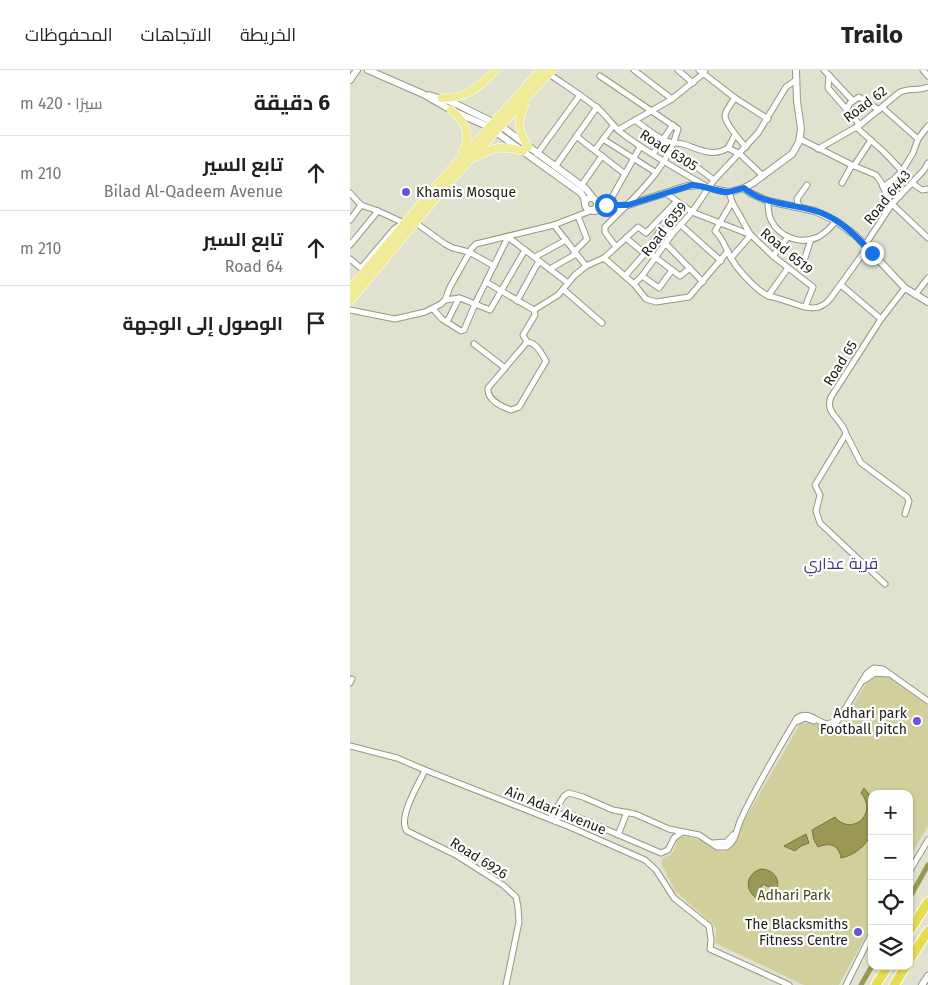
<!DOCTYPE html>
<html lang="ar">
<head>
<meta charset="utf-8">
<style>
	:root { --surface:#fff; --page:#f6f6f6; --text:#222; --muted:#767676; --line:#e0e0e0 }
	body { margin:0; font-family:"Fira Sans",Cairo,sans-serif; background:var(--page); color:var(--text); direction:rtl }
	.controls { position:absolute; right:15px; bottom:15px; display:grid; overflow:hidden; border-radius:10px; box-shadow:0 1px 4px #0004 }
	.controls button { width:45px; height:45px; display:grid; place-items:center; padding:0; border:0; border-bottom:1px solid var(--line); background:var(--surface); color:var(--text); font:25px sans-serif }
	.stop { position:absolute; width:15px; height:15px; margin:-11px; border:4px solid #1a73e8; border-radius:50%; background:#fff }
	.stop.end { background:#1a73e8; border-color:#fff; box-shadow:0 1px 5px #0008 }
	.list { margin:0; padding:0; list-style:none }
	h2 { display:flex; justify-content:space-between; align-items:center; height:65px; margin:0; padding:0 20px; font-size:21px }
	h2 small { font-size:16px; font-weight:400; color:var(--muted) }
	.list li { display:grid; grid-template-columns:32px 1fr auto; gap:15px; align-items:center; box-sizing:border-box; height:75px; padding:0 20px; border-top:1px solid var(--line) }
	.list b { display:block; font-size:19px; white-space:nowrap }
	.list p { margin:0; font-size:16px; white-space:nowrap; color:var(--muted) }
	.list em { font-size:16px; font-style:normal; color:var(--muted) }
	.icon { flex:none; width:28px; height:28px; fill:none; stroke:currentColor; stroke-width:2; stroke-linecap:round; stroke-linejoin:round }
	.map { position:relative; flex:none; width:578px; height:915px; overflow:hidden; direction:ltr }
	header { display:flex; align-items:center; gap:30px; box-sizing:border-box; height:70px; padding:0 25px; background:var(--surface); border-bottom:1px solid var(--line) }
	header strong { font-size:24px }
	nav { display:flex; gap:28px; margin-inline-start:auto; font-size:18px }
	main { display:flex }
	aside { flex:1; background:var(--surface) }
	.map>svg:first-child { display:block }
	.green { fill:#d1d09d }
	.water { fill:#9a9855; stroke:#747342 }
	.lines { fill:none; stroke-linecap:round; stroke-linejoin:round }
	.canal { stroke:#9a9855; stroke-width:5 }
	.minor-casing { stroke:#969685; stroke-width:7 }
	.tertiary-casing { stroke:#969685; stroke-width:8 }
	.primary-casing { stroke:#fff; stroke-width:9 }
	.motorway-casing { stroke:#fff; stroke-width:11 }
	.minor { stroke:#fff; stroke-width:5 }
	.tertiary { stroke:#fff; stroke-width:6 }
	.primary { stroke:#efeb96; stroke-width:8 }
	.motorway { stroke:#e4dd50; stroke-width:9 }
	.route { stroke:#1a73e8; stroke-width:6 }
	.poi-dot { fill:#6956d0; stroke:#fff; stroke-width:2 }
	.labels { text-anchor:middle; stroke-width:4.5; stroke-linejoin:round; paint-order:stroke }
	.street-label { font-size:14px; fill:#1d1d17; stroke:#fff }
	.poi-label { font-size:14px; fill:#1d1d17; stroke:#fff; text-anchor:end }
	.park-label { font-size:14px; fill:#494712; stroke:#fff }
	.quarter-label { font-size:16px; fill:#413b77; stroke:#fff }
</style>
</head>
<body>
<header>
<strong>Trailo</strong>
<nav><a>الخريطة</a><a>الاتجاهات</a><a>المحفوظات</a></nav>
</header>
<main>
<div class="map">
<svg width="578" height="915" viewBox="0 0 578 915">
	<rect width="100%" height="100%" fill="#e1e1cf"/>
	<path class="green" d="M 536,605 L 578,633 L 578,756 L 559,789 L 559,724 L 522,724 L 522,855 L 489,915 L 454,915 L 365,873 L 366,859 L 364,855 L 325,821 L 311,793 L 314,787 C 324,786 325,778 327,769 L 333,766 C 341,768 349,769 356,773 C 359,775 362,779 365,780 C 384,787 388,766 392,754 L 450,654 L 464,652 L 479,664 L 489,658 L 521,606 Z"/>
	<g class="water">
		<path d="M 514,718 L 522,728 C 522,738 523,749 522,760 C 520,773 504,786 491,788 C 489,775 480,772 468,777 L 464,770 L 462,760 L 485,747 C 501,767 529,744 511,723 Z"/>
		<path d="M 456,764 L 459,773 L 451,776 L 445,781 L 434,776 Z"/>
		<path d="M 411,799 C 424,800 430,808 427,821 L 413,814 L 406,828 C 394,819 396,804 411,799 Z"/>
	</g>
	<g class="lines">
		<g class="canal">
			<path d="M 559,829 L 578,795"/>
			<path d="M 511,915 L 522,896"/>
		</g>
		<g class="minor-casing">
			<g id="minor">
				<path d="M 284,0 L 322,29"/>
				<path d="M 328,0 L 343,13"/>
				<path d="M 349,0 L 385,28 L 418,49"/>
				<path d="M 474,0 L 503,31"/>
				<path d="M 573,0 L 578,6"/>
				<path d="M 199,4 C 215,15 231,25 246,37 C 257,45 262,56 273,64 C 298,83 326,99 354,115"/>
				<path d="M 479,5 L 478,18 L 510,55"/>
				<path d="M 250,6 L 328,59 C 317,101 284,127 255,157 L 255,162 L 266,177"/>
				<path d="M 385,28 C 382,32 375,41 375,46 C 375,53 391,72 396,77"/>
				<path d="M 533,38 L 568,69"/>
				<path d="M 497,39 L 500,33 L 509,27 L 529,40"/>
				<path d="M 285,50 C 294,57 304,65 314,70 C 321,74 326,72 333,74 C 349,79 362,88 378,78 L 390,84 L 413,106"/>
				<path d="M 506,57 L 534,82 L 552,101"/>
				<path d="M 268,60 L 322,29 L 354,3 L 355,0"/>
				<path d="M 226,66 L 275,104"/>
				<path d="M 253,69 L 305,102"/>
				<path d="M 450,69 L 502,95 L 526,105 L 531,112 L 540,132 L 578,168"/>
				<path d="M 378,78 L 385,65"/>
				<path d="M 468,79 L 510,55 L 550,22 C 559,18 569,21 578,17"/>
				<path d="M 245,80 L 263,56"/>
				<path d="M 187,84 L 230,25"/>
				<path d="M 303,84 L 323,55"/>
				<path d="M 344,95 L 364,110"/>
				<path d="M 504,96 L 521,70"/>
				<path d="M 205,97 L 247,37"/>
				<path d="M 492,113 L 502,95"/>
				<path d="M 562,113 L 572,120 L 578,119"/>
				<path d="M 538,114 L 550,126"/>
				<path d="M 231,116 L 252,86"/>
				<path d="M 533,117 L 544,109 L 552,101 L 563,83 L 568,69 L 578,56"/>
				<path d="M 379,122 L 382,132 L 400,164"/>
				<path d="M 0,123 L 11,135 L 28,141 L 54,153"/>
				<path d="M 317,124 L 342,142 L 401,165 L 423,186 L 463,217 L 455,237"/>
				<path d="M 261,129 L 290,77"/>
				<path d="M 418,131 C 418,138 418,144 421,150 C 430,168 451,175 468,167 C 476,163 481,157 486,151"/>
				<path d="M 382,132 L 365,161 C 374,169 376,181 383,191 C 388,200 409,223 419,226 C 428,228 436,231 445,234 C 459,239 470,241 480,229 L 517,178"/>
				<path d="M 449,137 L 447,129 L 457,115"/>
				<path d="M 0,150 L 11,135"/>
				<path d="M 66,153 L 95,174 L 103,178 L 119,182 L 144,196"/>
				<path d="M 204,155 L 236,196"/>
				<path d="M 332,156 L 371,191"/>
				<path d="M 276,168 L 294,183"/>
				<path d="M 316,174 L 353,212"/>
				<path d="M 0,175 L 28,141"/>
				<path d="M 515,175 L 542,134 L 574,100 L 578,93"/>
				<path d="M 297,181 L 330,206 L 340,198"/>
				<path d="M 224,182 L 237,169 L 228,146"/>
				<path d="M 423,186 L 438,167"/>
				<path d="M 185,187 L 216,170"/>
				<path d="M 254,188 L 284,214 L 296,229 L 306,232 L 339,227 L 378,181"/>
				<path d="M 381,188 L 401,165"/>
				<path d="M 0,189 L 12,199"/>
				<path d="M 454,191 L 461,169"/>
				<path d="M 11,198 L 44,159 L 53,153"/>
				<path d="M 200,199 L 226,184"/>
				<path d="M 275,206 L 297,181 L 309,162 L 314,159 L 323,163"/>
				<path d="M 292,206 L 309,218 L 322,200"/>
				<path d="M 136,212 L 184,240"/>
				<path d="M 284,214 L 292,206 L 323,163 L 342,142 L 364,110 L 408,63 L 436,17 L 446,10"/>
				<path d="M 491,215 L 531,249"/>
				<path d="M 214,220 L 252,253"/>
				<path d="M 565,225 L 578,208"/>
				<path d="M 418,226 L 438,198"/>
				<path d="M 95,230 L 100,217 L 122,178 L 126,174 L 204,155 L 240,141"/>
				<path d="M 167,231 L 189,191"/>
				<path d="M 83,239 L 92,249 L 111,261 L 114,260 L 125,234 L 158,167 L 218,213"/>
				<path d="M 0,240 L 45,249 L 75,242 L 91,234 L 95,230 L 110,228 L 140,240 L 175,180"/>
				<path d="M 184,240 L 208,225 L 225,205 L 236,196 L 254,188 L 288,157 L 296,163 L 326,132"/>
				<path d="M 97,252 L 109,228"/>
				<path d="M 177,272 C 187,273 191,283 196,291 L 169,337 L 161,340 C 150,336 137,330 138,318 L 177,272 L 173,265 L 185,245 L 184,240"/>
				<path d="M 124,274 L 155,298"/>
				<path d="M 496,364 L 511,393 L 557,427 L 559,431 L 555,444"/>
				<path d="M 535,514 L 470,453 L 466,441 L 470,425 L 465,415 L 496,364 C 493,350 474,343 481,327 L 531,249 L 555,218"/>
				<path d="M 515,610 L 525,603 L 538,604"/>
				<path d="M 0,613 L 2,609"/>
				<path d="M 446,652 L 455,648 L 464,651"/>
				<path d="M 471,656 L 480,658 L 485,655 L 517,603 L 524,598 L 533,599 L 578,631"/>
				<path d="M 0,676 L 47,688 L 75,700 L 220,757 L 295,790 L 306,800 L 324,828 L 359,856 L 361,870 L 360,879 L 439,915"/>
				<path d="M 75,700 C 69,714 47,748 57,761 L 106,785 L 153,815 L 166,827 L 168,837 L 169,852 L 156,915"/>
				<path d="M 200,749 L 214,726 L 219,723 L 233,727 L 263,740 L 285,744 L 319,759 L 349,765 L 367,777 L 376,777 C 387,771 386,758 392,747 C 408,713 428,680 447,648 C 459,640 466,652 477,654 L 484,652 L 490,647"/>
				<path d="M 205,751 L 212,744 L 220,744 L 311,783 L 318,780 L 324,768 L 332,762"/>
				<path d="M 268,765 L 277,742"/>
				<path d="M 363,773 L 377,772 L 383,765"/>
				<path d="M 559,802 L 578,770"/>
				<path d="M 496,915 L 522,863"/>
			</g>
		</g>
		<g class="tertiary-casing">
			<g id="tertiary">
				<path d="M 18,0 L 73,24 L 101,40 L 139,57 L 231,123 L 234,128 L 235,134"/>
				<path d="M 0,10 L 7,0"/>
				<path d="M 79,25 L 104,33 L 151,56 L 236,119 L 244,129"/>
				<path d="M 394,118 L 400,123 L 418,131 L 465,141 L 486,151 L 505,165 L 555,218 L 578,232"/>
				<circle cx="241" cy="134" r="6"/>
				<path d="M 243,141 L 253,140 L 278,135 L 337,116 L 350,115 L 367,120 L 379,122 L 394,118 L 403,113 L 442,84 L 449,72 L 451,59 L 447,31 L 446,0"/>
				<path d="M 572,915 L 578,906"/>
			</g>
		</g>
		<g class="primary-casing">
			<g id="primary">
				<path d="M 92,28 C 119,28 128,17 146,0"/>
				<path d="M 175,33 C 167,53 167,58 178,77"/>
				<path d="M 101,40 C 115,52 122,63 113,81"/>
				<path d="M 125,87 C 146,77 150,75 173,81"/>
				<path d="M 0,219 L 80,123 L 191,0"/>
				<path d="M 0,231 L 95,117 L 202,0"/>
			</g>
		</g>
		<g class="motorway-casing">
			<g id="motorway">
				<path d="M 559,862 L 578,832"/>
				<path d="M 559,891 L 578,861"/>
				<path d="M 526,915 L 538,896"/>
				<path d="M 544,915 L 556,896"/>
			</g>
		</g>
		<use href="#minor" class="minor"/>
		<use href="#tertiary" class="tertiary"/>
		<use href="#primary" class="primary"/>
		<use href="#motorway" class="motorway"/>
	</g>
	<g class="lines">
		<path class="route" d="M 256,135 L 278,135 L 342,115 C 354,115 366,122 378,122 C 384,121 389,119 394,118 C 416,137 449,133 474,144 C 493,152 508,168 522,183"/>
	</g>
	<g class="poi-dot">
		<circle cx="56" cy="122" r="5"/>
		<circle cx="567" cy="651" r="5"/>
		<circle cx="508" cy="862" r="5"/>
	</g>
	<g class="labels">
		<g class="street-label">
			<text transform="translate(515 34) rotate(-37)" y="5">Road 62</text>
			<text transform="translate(319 80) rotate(32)" y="5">Road 6305</text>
			<text transform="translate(537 127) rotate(-51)" y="5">Road 6443</text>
			<text transform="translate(314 159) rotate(-52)" y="5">Road 6359</text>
			<text transform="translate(437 181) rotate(40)" y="5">Road 6519</text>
			<text transform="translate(490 293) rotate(-58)" y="5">Road 65</text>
			<text transform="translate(206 740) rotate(22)" y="5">Ain Adari Avenue</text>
			<text transform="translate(129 788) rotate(32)" y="5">Road 6926</text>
		</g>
		<g class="poi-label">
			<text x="66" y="127" text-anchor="start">Khamis Mosque</text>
			<text x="557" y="648">Adhari park<tspan x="557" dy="16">Football pitch</tspan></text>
			<text x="498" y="859">The Blacksmiths<tspan x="498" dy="16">Fitness Centre</tspan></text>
		</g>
		<g class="park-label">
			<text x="444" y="830">Adhari Park</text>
		</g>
		<g class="quarter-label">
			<text x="491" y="499">قرية عذاري</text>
		</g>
	</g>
</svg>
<div class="controls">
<button>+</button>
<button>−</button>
<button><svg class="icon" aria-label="locate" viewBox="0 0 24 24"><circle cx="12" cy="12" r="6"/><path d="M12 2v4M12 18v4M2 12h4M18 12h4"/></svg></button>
<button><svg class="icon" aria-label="layers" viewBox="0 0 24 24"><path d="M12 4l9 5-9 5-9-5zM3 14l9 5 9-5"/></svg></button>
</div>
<div class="stop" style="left:256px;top:135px"></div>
<div class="stop end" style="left:522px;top:183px"></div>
</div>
<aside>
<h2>6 دقيقة<small>سيرًا · 420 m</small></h2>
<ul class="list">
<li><svg class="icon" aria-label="ahead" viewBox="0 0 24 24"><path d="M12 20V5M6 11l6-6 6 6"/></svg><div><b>تابع السير</b><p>Bilad Al-Qadeem Avenue</p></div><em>210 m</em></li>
<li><svg class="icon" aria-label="ahead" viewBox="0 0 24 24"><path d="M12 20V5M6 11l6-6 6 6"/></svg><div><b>تابع السير</b><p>Road 64</p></div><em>210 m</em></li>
<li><svg class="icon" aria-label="arrive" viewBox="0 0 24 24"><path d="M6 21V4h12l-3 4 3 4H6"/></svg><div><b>الوصول إلى الوجهة</b></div></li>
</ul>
</aside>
</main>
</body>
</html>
